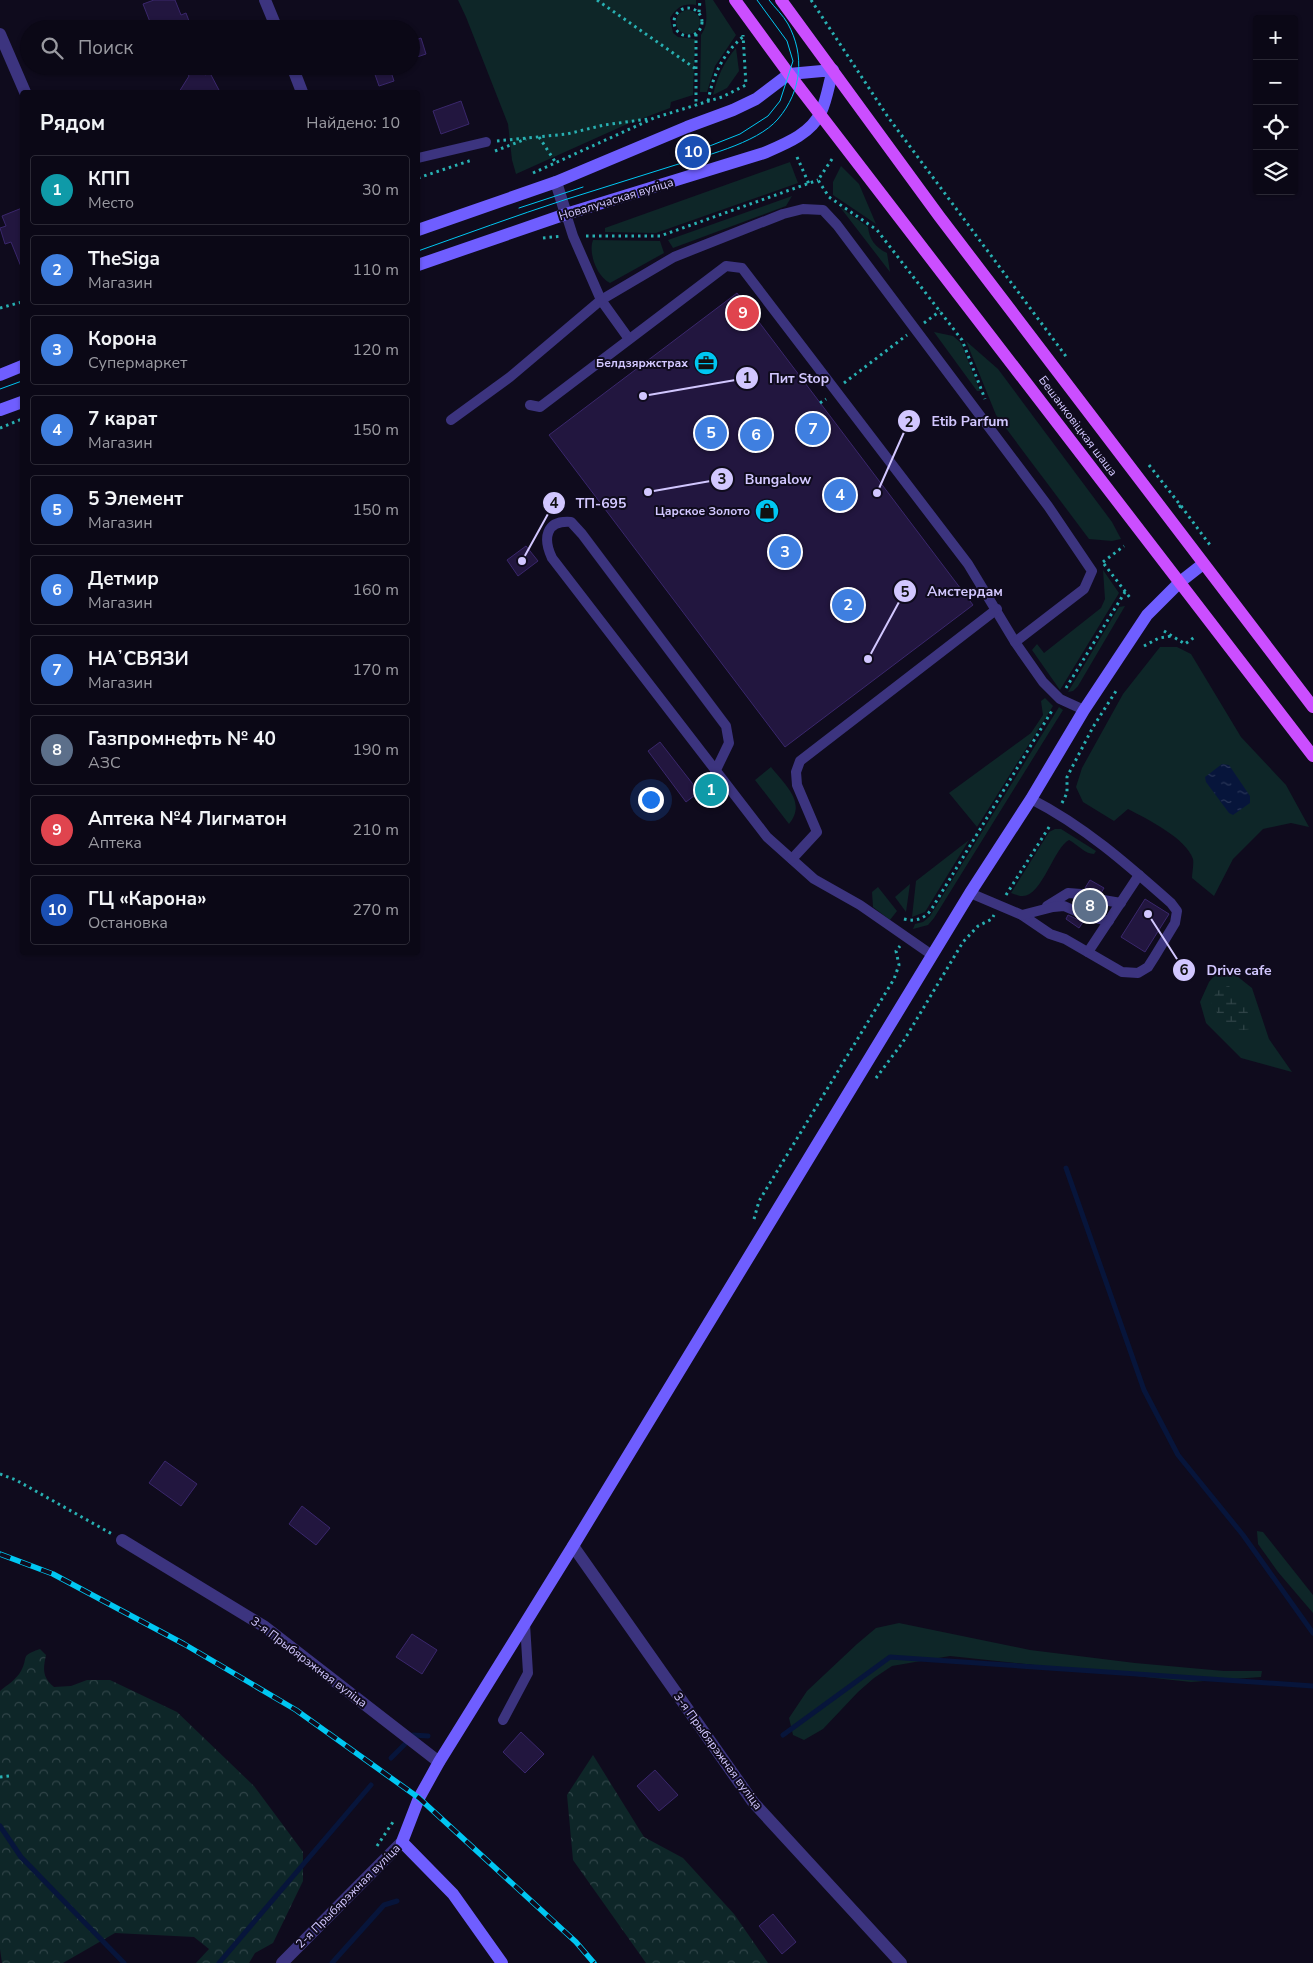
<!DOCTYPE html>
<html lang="ru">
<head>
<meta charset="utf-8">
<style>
	:root { --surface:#0b0816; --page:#14111f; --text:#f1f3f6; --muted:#9a9aa1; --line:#2b2935; --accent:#00c7f2 }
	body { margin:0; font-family:"Nunito Sans",sans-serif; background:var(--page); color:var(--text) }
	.controls { position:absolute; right:15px; top:15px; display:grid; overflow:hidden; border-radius:5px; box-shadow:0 1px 4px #0004 }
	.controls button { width:45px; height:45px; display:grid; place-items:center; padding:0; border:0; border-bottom:1px solid var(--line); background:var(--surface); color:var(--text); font:25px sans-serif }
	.you { position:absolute; left:650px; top:799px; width:18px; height:18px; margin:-12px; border:4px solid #fff; border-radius:50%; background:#1a73e8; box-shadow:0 0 0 8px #1a73e833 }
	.badge { display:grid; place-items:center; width:32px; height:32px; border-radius:50%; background:var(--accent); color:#fff; font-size:16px; font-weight:700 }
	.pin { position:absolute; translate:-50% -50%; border:2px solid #fff; box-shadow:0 1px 5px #0006 }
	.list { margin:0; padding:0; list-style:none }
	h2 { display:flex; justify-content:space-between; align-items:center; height:65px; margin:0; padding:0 20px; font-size:21px }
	h2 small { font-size:16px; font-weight:400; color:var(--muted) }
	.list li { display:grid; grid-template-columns:32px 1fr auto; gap:15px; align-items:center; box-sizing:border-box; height:70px; margin:0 10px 10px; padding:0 10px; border:1px solid var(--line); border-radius:5px }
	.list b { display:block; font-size:19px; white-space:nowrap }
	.list p { margin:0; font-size:16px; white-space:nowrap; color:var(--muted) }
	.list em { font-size:16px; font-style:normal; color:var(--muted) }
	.icon { flex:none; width:28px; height:28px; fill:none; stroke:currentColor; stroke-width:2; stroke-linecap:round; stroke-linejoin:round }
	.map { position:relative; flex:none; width:1313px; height:1963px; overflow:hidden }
	.search { position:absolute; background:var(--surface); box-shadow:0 1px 4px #0004; left:20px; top:20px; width:400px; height:55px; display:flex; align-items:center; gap:12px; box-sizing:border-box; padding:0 18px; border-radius:28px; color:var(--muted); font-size:19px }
	.panel { position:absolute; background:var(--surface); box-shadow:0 1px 4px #0004; left:20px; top:90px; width:400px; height:865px; border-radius:5px }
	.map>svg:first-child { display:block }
	.grass { fill:#0e2628 }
	.forest { fill:url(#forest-crowns) }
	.wetland { fill:url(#wetland-marsh) }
	.water { fill:url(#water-ripples) }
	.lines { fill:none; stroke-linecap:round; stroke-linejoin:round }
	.stream { stroke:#07153b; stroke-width:5 }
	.building { fill:#22163f; stroke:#3a276c }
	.path { stroke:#28b0b2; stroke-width:3; stroke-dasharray:2.5 4; stroke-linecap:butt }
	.lane { stroke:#3c347f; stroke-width:10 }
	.street { stroke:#3c347f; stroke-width:12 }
	.secondary { stroke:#6f5eff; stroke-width:12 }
	.primary { stroke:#cb4eff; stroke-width:12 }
	.tram { stroke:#00c7f2; stroke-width:1 }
	.rail-casing { stroke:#00c7f2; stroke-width:5.5 }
	.rail { stroke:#0f0b1d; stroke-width:4; stroke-dasharray:11; stroke-linecap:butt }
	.labels { text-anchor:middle; stroke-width:4; stroke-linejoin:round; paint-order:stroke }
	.street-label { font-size:12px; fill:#d2c7ff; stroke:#0f0b1d }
	.poi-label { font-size:12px; font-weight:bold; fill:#d2c7ff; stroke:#0f0b1d; text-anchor:end }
	.leader { fill:none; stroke:#d2c7ff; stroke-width:2 }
	.callout-dot { fill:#d2c7ff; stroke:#0f0b1d; stroke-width:2 }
	.mark-label { font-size:15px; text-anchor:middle; font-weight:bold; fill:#111 }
	.callout-label { font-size:14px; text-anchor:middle; font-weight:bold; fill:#d2c7ff; stroke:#0f0b1d; stroke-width:4; stroke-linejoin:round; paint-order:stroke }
</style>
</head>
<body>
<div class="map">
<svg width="1313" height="1963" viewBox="0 0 1313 1963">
	<defs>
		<pattern id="forest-crowns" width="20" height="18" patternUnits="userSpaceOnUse" patternTransform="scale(1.25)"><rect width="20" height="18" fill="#0e2628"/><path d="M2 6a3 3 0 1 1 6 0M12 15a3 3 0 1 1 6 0" fill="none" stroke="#304448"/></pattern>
		<pattern id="wetland-marsh" width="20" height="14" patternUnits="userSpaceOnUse" patternTransform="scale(1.25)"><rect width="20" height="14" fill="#0e2628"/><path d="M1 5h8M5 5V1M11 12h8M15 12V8" fill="none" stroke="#304448"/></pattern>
		<pattern id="water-ripples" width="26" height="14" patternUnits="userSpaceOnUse" patternTransform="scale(1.25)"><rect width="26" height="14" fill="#07153b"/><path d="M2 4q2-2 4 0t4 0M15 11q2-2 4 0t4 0" fill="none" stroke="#2a3658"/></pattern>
	</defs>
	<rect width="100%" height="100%" fill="#0f0b1d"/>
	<g class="grass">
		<path d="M 458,0 L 696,0 L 696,5 C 683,3 677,7 670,18 L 673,33 L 678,37 L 695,39 L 693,95 L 671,102 L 670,108 L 625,125 L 516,174 L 512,160 L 508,124 L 466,17 Z"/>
		<path d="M 705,0 L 713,0 L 736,35 L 715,66 L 707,92 L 700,92 L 701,35 C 709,24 706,13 705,0 Z"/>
		<circle cx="688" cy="22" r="12"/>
		<path d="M 736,48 L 739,71 L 727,88 L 713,95 C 717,77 724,62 736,48 Z"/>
		<path d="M 790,162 L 798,183 L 656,233 L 605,232 L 605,228 Z"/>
		<path d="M 841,166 L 859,184 L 876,224 L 833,195 L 833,182 Z"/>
		<path d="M 792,196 L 786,206 L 673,248 L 668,240 Z"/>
		<path d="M 840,207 L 868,227 C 869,239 876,248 887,253 L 890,272 Z"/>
		<path d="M 593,240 L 660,241 L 664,253 L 610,283 C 597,277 588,253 593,240 Z"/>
		<path d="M 934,332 L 953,336 L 961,343 L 980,391 L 977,391 Z"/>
		<path d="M 966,341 L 998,369 L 1112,522 L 1121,539 L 1112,541 L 1089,539 L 996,415 Z"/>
		<path d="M 1103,570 L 1119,593 L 1060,690 L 1032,650 L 1037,644 L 1044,653 L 1101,608 L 1105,599 Z"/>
		<path d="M 1125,606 L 1078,686 L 1073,691 L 1068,692 L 1119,607 Z"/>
		<path d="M 1160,647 L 1177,647 L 1191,654 L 1241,737 L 1286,785 L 1309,827 L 1291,823 L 1263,829 L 1233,859 L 1214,896 L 1192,878 C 1192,873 1194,864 1193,859 C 1186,838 1147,819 1128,809 L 1114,821 L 1083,802 L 1076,787 L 1082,768 L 1123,694 Z"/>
		<path d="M 1045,698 L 1053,706 L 977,827 L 949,793 L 1031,733 L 1043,715 L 1041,701 Z"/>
		<path d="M 1059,707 L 1063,710 L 934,918 L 928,925 L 913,929 L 915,924 L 923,922 L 930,916 Z"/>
		<path d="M 771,767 C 785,785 807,802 789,824 L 755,780 Z"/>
		<path d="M 1055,829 L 1061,829 L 1096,851 L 1094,854 C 1085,854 1077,844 1069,840 C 1054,847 1042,897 1022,896 C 1019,896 1014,894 1011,893 L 1049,832 Z"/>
		<path d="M 969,840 L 925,912 L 912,917 L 916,881 Z"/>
		<path d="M 910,884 L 906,912 L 895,897 Z"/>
		<path d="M 878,887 L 897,911 L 890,920 L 873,907 L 872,892 Z"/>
		<path d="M 1223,965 L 1252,988 L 1269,1039 L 1292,1072 L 1241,1058 L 1206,1023 L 1200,1002 L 1209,982 Z"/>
		<path d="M 1257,1531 L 1263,1532 L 1313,1595 L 1313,1613 L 1278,1572 L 1258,1544 Z"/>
		<path d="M 899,1623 L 1030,1650 L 1135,1663 L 1224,1671 L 1262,1671 L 1261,1677 L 1191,1682 L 950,1656 L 892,1666 L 874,1678 L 858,1692 L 823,1729 L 804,1740 L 793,1735 L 789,1718 L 807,1691 L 857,1644 L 876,1628 Z"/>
	</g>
	<g class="forest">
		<path d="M 40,1649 L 46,1655 C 43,1669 42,1677 54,1687 L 71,1686 L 87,1680 L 110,1680 L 177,1712 L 254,1786 L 303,1852 L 303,1881 L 273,1943 L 255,1953 L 249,1963 L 196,1963 L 209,1949 L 194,1937 L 115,1933 L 63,1963 L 2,1963 L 0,1949 L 0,1691 C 7,1685 16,1680 21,1671 C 29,1657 19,1656 40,1649 Z"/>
		<path d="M 593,1755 L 644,1837 L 683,1858 L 734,1914 L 768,1963 L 646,1963 L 573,1860 L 567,1795 Z"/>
	</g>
	<path class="wetland" d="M 1229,986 C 1240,999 1252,1011 1250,1029 C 1232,1034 1218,1018 1211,1002 C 1216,993 1218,987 1229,986 Z"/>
	<path class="water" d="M 1222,764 L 1229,765 L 1250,796 L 1250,803 L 1233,815 L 1229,813 L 1206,782 L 1205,777 Z"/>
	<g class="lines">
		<g class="stream">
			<path d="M 1066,1168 L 1144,1390 L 1178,1455 L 1243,1535 L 1313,1633"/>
			<path d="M 413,1735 L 428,1736"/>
			<path d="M 783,1735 L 890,1657 L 1313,1686"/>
			<path d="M 391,1758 L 405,1744"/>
			<path d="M 0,1826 L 21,1857 L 124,1963"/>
			<path d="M 219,1963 L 371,1785"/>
			<path d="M 332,1963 L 384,1905 L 397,1901"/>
		</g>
	</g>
	<g class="building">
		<path d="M 154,0 L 175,0 L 181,15 L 186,13 L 192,29 L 149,29 L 152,27 L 143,4 Z"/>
		<path d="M 421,38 L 426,54 L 411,59 L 411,42 Z"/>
		<path d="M 183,66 L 203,66 L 205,75 L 210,73 L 220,92 L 179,92 L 189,76 Z"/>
		<path d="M 372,66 L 389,66 L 394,81 L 379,86 Z"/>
		<path d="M 461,101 L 469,124 L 441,134 L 433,111 Z"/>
		<path d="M 22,208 L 22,269 L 11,242 L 5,244 L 0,228 L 6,226 L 2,216 Z"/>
		<path d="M 737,293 L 973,605 L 785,747 L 549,435 Z"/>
		<path d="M 526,546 L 538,561 L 518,576 L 507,560 Z"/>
		<path d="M 660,742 L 699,792 L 686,802 L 648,751 Z"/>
		<path d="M 1090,880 L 1104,888 L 1101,893 L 1085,888 Z"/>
		<path d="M 1145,899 L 1169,914 L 1145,952 L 1121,937 Z"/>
		<path d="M 1077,901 L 1080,901 L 1094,905 L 1089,909 L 1075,903 Z"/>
		<path d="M 1068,915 L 1083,922 L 1079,928 L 1066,919 Z"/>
		<path d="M 165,1461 L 197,1484 L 181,1506 L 149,1483 Z"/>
		<path d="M 302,1506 L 330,1528 L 316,1545 L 289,1524 Z"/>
		<path d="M 412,1634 L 437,1650 L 422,1674 L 396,1657 Z"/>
		<path d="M 521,1732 L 544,1754 L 525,1773 L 503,1752 Z"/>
		<path d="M 655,1770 L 678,1795 L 659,1811 L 637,1786 Z"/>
		<path d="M 773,1914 L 796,1942 L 782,1954 L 759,1926 Z"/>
	</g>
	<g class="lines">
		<g class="path">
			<path d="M 597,0 L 696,69"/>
			<path d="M 811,0 L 888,117 L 1068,359"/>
			<circle cx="688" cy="22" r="14"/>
			<path d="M 699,12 L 700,0"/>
			<path d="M 696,34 L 696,106"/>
			<path d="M 708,101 C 713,75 723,53 744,36"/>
			<path d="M 539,137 L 556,163"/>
			<path d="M 497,141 L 567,134 L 604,125 L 648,119"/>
			<path d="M 495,151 L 526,139"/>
			<path d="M 797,157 L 809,184"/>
			<path d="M 832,159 L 818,180 L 829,197 L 877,230 L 962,340 L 985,399"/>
			<path d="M 533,173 L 654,118 L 722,97 L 746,85 L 743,35"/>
			<path d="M 418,178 L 472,160"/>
			<path d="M 586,236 L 660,236 L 818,180"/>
			<path d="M 543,238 L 562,236"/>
			<path d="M 0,308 L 22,302"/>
			<path d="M 924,323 L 940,311"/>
			<path d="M 844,383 L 907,335"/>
			<path d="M 820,403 L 826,399"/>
			<path d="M 0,428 L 22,419"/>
			<path d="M 1149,465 L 1181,506 L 1178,507"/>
			<path d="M 1181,506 L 1210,545"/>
			<path d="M 1103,562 L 1124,546"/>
			<path d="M 1104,564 L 1131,599"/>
			<path d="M 1164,631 L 1185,644 L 1196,636"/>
			<path d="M 1144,646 L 1159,638 L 1172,636"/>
			<path d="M 1066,688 L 1125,592"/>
			<path d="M 1062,803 L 1067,793 L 1067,777 L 1093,727 L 1116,691"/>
			<path d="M 1006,895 L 1051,824"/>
			<path d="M 904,919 C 915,922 924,919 931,910 L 1053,709"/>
			<path d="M 876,1078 L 903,1042 L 963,942 L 978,926 L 992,919 L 994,915"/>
			<path d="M 754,1219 L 759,1201 L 894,979 L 899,965 L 896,951 L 900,946"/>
			<path d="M 0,1474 L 16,1480 L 112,1534"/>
			<path d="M 0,1777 L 9,1776"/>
			<path d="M 377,1846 L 393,1822"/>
		</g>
		<g class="lane">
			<path d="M 418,158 L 486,142"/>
			<path d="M 566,214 L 573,236 L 601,300 L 629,339"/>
			<path d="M 530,405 L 540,407 L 726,266 L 742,268 L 968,564 L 1015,642 L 1043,682 L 1060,699 L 1084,710"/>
			<path d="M 451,420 L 510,377 L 601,300 L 674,257 L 783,214 L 803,209 L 823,210 L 837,225 L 1048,506 L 1092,571 L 1084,589 L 1015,642"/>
			<path d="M 715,772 L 729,743 L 726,726 L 582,534 L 571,522 C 545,520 543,539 552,558 L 767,837 L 814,879 L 860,905 L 932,955"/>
			<path d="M 792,859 L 817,832 L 797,785 L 796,772 L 800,761 L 997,609"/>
			<path d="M 970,893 L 1022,915 L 1050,934 L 1065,939 L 1122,972 L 1138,973 L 1148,967 L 1155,956 L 1175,923 L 1177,911 L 1171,903 C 1127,864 1084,826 1031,799"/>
			<path d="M 1047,906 L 1068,893 L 1081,894 L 1097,899 L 1121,903"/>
			<path d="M 1022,915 L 1053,907 L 1064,906 L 1087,916 L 1109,921"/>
			<path d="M 1088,952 L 1139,875"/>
			<path d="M 503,1720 L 528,1673 L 525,1624"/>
		</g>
		<g class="street">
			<path d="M 265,0 L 277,29"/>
			<path d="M 0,34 L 25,92"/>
			<path d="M 292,66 L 302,92"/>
			<path d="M 556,182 L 566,214"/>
			<path d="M 122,1540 L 265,1627 L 439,1762"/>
			<path d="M 573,1546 L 753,1802 L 901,1963"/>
			<path d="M 282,1963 L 402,1842"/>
		</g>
		<g class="secondary">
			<path d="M 418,230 L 556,182 L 687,127 L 733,110 L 756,99 L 789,74 L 833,70 C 829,83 827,99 821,112 C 811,134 785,144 764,153 L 566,214 L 418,265"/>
			<path d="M 0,375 L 22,366"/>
			<path d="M 0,410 L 22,402"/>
			<path d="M 502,1963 L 453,1894 L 402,1842 L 419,1798 L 439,1762 L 573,1546 L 970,893 L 1031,799 L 1084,710 L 1147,615 L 1180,582 L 1203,564"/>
		</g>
		<g class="primary">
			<path d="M 735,0 L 789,74 L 1313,756"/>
			<path d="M 781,0 L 939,216 L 1313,707"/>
		</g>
		<g class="tram">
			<path d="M 697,151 L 740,134 L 768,116 L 780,101 L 793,61 L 787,41 L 757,0"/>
			<path d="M 519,208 L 583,187"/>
			<path d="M 418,251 C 466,234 515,216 564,200 C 599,189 634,178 669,167 C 700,157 757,144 778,119 C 802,91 805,55 788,24 C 783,15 775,8 769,0"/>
			<path d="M 0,389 L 22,381"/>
		</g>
		<g class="rail-casing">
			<path id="rail" d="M 0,1554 L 53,1574 L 184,1644 L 296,1710 L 419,1798 L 576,1942 L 594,1963"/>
		</g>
		<use href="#rail" class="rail"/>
	</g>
	<defs>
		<g id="office-disc" transform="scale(1.25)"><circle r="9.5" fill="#00c7f2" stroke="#0f0b1d"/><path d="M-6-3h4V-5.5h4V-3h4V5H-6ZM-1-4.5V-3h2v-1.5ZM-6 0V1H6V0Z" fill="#111"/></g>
		<g id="shop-disc" transform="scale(1.25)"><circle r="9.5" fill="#00c7f2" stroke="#0f0b1d"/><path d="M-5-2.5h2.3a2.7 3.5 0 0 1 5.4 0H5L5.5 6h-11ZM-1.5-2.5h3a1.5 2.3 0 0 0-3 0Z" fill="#111"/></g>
	</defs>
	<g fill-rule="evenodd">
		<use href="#office-disc" x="706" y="363"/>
		<use href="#shop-disc" x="767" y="511"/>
	</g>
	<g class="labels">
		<g class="street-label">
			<text transform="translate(616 199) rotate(-17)" y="4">Новалучаская вуліца</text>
			<text transform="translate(1078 426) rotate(53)" y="4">Бешанковіцкая шаша</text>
			<text transform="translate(309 1662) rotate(37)" y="4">3-я Прыбярэжная вуліца</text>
			<text transform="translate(718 1751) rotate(54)" y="4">3-я Прыбярэжная вуліца</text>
			<text transform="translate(348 1896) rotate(-45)" y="4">2-я Прыбярэжная вуліца</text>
		</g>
		<g class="poi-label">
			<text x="688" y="367">Белдзяржстрах</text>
			<text x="750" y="515">Царское Золото</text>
		</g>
	</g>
	<path class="leader" d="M643 396L747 378M877 493L909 421M648 492L722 479M522 561L554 503M868 659L905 591M1148 914L1184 970"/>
	<g class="callout-dot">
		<circle cx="643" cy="396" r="5"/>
		<circle cx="877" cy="493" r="5"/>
		<circle cx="648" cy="492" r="5"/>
		<circle cx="522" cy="561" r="5"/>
		<circle cx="868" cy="659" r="5"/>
		<circle cx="1148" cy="914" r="5"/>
		<circle cx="747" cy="378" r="12"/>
		<circle cx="909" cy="421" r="12"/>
		<circle cx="722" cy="479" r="12"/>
		<circle cx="554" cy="503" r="12"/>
		<circle cx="905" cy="591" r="12"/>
		<circle cx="1184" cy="970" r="12"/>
	</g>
	<g class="mark-label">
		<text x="747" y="383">1</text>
		<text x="909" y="427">2</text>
		<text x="722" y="484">3</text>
		<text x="554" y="508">4</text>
		<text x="905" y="597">5</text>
		<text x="1184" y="975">6</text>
	</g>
	<g class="callout-label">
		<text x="799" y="383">Пит Stop</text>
		<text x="970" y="426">Etib Parfum</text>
		<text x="778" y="484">Bungalow</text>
		<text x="601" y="508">ТП-695</text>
		<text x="965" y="596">Амстердам</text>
		<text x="1239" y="975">Drive cafe</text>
	</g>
</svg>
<div class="controls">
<button>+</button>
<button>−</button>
<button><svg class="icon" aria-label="locate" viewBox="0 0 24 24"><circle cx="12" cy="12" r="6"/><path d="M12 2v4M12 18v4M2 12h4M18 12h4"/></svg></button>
<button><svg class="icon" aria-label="layers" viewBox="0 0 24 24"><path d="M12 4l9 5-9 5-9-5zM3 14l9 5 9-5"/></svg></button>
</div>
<div class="you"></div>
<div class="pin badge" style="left:711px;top:790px;background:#0f9aa8">1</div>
<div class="pin badge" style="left:848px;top:605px;background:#3f7fe0">2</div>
<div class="pin badge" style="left:785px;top:552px;background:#3f7fe0">3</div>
<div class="pin badge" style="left:840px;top:495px;background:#3f7fe0">4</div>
<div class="pin badge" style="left:711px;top:433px;background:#3f7fe0">5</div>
<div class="pin badge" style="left:756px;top:435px;background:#3f7fe0">6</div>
<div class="pin badge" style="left:813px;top:429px;background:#3f7fe0">7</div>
<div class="pin badge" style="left:1090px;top:906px;background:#5c6f8a">8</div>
<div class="pin badge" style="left:743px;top:313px;background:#e0444e">9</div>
<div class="pin badge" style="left:693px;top:152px;background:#1a4fb4">10</div>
<div class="search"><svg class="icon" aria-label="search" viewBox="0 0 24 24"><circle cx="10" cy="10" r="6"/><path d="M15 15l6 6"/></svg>Поиск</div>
<section class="panel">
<h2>Рядом<small>Найдено: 10</small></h2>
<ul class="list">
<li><span class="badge" style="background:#0f9aa8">1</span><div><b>КПП</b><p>Место</p></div><em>30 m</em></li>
<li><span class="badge" style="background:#3f7fe0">2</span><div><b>TheSiga</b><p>Магазин</p></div><em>110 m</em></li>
<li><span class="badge" style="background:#3f7fe0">3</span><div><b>Корона</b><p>Супермаркет</p></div><em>120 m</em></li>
<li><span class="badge" style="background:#3f7fe0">4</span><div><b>7 карат</b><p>Магазин</p></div><em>150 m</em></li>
<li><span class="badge" style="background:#3f7fe0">5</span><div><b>5 Элемент</b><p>Магазин</p></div><em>150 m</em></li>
<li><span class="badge" style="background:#3f7fe0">6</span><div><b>Детмир</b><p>Магазин</p></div><em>160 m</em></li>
<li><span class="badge" style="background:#3f7fe0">7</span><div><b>НАʼСВЯЗИ</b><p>Магазин</p></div><em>170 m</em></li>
<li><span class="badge" style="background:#5c6f8a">8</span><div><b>Газпромнефть № 40</b><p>АЗС</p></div><em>190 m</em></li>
<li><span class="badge" style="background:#e0444e">9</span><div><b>Аптека №4 Лигматон</b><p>Аптека</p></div><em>210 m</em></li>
<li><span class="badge" style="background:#1a4fb4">10</span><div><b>ГЦ «Карона»</b><p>Остановка</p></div><em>270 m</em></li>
</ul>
</section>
</div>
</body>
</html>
